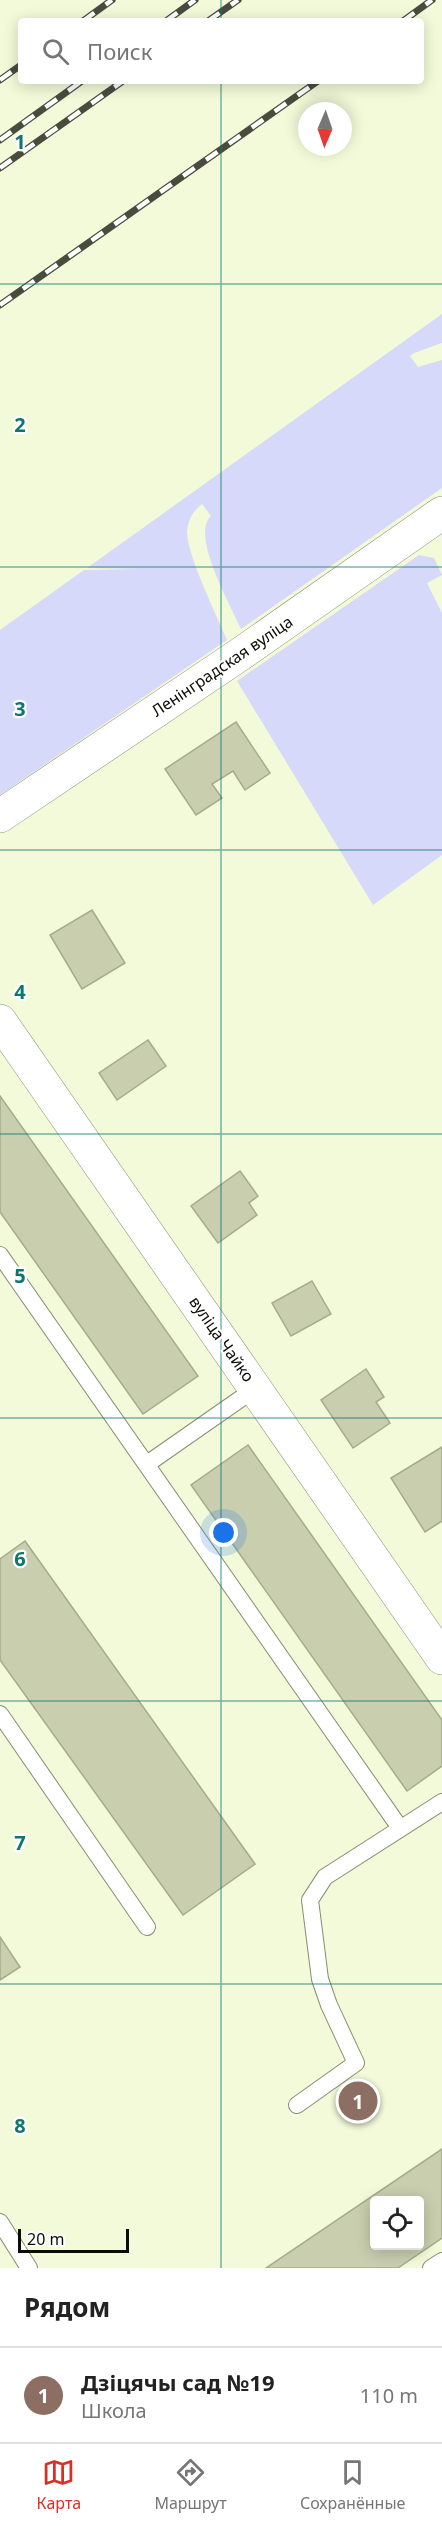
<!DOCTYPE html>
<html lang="ru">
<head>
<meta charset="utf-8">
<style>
	:root { --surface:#fff; --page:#f2f2f2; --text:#222; --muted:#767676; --line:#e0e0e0; --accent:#d93025 }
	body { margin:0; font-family:"Noto Sans",sans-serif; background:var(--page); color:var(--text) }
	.controls { position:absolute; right:18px; bottom:18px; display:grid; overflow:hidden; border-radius:6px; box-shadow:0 3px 15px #0003 }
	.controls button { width:54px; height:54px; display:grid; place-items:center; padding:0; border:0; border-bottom:2px solid var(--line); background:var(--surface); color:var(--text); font:30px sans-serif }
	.compass { position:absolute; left:298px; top:102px; width:54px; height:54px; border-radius:50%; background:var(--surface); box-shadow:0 3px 15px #0003; rotate:182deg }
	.scale { position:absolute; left:18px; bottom:15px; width:111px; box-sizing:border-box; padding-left:6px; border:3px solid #0b0d04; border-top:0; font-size:16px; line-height:21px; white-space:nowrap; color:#0b0d04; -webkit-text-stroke:4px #fff; paint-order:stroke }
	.you { position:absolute; left:224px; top:1533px; width:21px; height:21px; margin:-15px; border:4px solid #fff; border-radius:50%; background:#1a73e8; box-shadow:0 0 0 9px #1a73e833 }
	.badge { display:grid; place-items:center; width:39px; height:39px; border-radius:50%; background:var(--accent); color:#fff; font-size:20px; font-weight:700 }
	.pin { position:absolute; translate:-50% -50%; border:3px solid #fff; box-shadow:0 2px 6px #0006 }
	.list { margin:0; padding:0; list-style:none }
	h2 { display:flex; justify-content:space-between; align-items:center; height:78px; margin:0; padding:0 24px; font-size:26px }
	h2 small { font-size:20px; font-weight:400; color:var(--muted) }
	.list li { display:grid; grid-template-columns:39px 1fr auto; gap:18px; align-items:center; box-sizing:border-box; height:96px; padding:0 24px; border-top:2px solid var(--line) }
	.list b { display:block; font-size:22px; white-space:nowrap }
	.list p { margin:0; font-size:20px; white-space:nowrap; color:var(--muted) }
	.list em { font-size:20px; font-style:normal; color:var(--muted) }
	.icon { flex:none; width:33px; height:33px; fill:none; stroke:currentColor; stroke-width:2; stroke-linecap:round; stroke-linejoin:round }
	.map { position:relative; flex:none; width:442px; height:2268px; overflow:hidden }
	.search { position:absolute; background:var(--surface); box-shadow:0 3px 15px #0003; left:18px; right:18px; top:18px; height:66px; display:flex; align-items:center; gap:15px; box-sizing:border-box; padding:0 21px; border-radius:6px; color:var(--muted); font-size:22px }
	.sheet { height:174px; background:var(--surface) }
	nav { display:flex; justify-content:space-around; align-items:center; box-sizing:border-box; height:84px; border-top:2px solid var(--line); background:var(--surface); font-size:16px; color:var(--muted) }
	nav a { display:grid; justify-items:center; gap:3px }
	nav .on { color:var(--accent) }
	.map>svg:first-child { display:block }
	.green { fill:#d6d9f9 }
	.building { fill:#c8ceae; stroke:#a5ab8c; stroke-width:1.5; fill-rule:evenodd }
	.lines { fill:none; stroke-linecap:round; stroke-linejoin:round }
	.service-casing { stroke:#898e71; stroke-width:18 }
	.minor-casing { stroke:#898e71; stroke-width:34 }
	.tertiary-casing { stroke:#898e71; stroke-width:34 }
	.service { stroke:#fff; stroke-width:16 }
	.minor { stroke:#fff; stroke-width:33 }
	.tertiary { stroke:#fff; stroke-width:33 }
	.rail-casing { stroke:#494c3d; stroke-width:7 }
	.rail { stroke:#fff; stroke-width:4.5; stroke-dasharray:14; stroke-linecap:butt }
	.grid { fill:none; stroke:#0f766e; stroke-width:1.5; stroke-opacity:0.55 }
	.labels { text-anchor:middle; stroke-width:4.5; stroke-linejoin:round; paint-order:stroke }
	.street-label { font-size:16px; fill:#0b0d04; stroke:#fff }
	.grid-label { font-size:20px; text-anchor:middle; font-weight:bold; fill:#0f766e; stroke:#fff; stroke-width:4.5; stroke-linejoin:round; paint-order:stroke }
</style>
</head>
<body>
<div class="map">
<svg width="442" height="2268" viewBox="0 0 442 2268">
	<rect width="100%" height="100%" fill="#f3fad9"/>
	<g class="green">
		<path d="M 442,314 L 442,343 L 414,353 L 410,356 L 418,367 L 442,360 L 442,488 L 241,629 C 231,606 190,535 211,516 L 202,504 C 193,511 188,520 187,532 C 187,555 217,616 227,640 L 0,795 L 0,630 L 84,570 L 141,569 L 87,568 Z"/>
		<path d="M 419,555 L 434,558 L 442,575 L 427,583 L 442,613 L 442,855 L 373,905 L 237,681 Z"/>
	</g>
	<g class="building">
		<path d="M 236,722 L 270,773 L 245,790 L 233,771 L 212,784 L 222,798 L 196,815 L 165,769 Z"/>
		<path d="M 92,910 L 125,963 L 82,989 L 50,935 Z"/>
		<path d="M 148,1040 L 166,1066 L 117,1100 L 99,1073 Z"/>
		<path d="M 0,1096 L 198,1376 L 143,1414 L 0,1212 Z"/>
		<path d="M 240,1171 L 258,1196 L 249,1203 L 257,1215 L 218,1243 L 191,1206 Z"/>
		<path d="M 312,1281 L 331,1314 L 291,1336 L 272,1303 Z"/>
		<path d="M 366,1369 L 384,1397 L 376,1402 L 390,1423 L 353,1448 L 321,1400 Z"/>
		<path d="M 248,1445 L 442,1720 L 442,1766 L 407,1791 L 191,1485 Z"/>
		<path d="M 442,1447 L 442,1521 L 425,1532 L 391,1478 Z"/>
		<path d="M 25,1541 L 255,1864 L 183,1915 L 0,1660 L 0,1559 Z"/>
		<path d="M 0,1937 L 20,1967 L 0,1980 Z"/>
		<path d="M 442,2149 L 442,2238 L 398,2268 L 266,2268 ZM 374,2200 L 420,2200 L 420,2246 L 374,2246 Z"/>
	</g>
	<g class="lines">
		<g class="service-casing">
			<g id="service">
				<path d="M 0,1255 L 400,1828"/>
				<path d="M 147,1464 L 256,1388"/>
				<path d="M 0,1714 L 147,1927"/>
				<path d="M 297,2105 L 356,2063 L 329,2005 L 320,1979 L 310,1900 L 325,1877 L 442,1802"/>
				<path d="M 0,2222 L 29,2268"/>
				<path d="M 431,2268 L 442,2261"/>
			</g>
		</g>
		<g class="minor-casing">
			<path id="minor" d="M 0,1021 L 442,1658"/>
		</g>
		<g class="tertiary-casing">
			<path id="tertiary" d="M 0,816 L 242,653 L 442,513"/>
		</g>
		<use href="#service" class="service"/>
		<use href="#minor" class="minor"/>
		<use href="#tertiary" class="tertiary"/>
		<g class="rail-casing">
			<g id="rail">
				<path d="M 83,21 L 112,0"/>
				<path d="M 166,21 L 195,0"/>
				<path d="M 208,21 L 238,0"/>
				<path d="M 403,21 L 432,0"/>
				<path d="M 0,80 L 21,65"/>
				<path d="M 0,140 L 82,81"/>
				<path d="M 0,168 L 123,81"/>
				<path d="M 0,305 L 318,81"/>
			</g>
		</g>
		<use href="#rail" class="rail"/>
	</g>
	<path class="grid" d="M 221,0 L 221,21M 221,81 L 221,2268M 0,284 L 442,284M 0,567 L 442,567M 0,850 L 442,850M 0,1134 L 442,1134M 0,1418 L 442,1418M 0,1701 L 442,1701M 0,1984 L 442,1984"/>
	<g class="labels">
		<g class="street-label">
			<text transform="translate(222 666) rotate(-34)" y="6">Ленінградская вуліца</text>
			<text transform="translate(222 1339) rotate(55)" y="6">вуліца Чайко</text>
		</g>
	</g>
	<g class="grid-label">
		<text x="20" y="149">1</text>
		<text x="20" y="432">2</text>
		<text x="20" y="716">3</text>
		<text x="20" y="999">4</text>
		<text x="20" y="1283">5</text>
		<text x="20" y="1566">6</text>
		<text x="20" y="1850">7</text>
		<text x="20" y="2133">8</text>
	</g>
</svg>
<div class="controls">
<button><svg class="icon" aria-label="locate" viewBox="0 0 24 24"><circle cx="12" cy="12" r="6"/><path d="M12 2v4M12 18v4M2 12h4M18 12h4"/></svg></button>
</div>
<svg class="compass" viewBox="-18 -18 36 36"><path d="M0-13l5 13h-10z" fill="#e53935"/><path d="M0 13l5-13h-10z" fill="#767676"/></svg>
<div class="scale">20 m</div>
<div class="you"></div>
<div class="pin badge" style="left:358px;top:2101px;background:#8d6e63">1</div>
<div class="search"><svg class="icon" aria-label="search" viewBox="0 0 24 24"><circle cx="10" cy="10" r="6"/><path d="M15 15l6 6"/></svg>Поиск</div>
</div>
<section class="sheet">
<h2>Рядом<small></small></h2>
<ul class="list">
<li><span class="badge" style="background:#8d6e63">1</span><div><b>Дзіцячы сад №19</b><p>Школа</p></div><em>110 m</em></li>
</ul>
</section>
<nav>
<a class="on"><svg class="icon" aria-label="map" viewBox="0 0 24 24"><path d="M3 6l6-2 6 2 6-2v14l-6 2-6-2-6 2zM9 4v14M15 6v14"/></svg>Карта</a>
<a><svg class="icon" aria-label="directions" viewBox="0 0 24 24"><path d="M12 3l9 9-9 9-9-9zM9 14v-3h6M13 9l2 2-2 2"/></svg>Маршрут</a>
<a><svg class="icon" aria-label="saved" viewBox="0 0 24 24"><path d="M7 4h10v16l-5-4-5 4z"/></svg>Сохранённые</a>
</nav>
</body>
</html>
